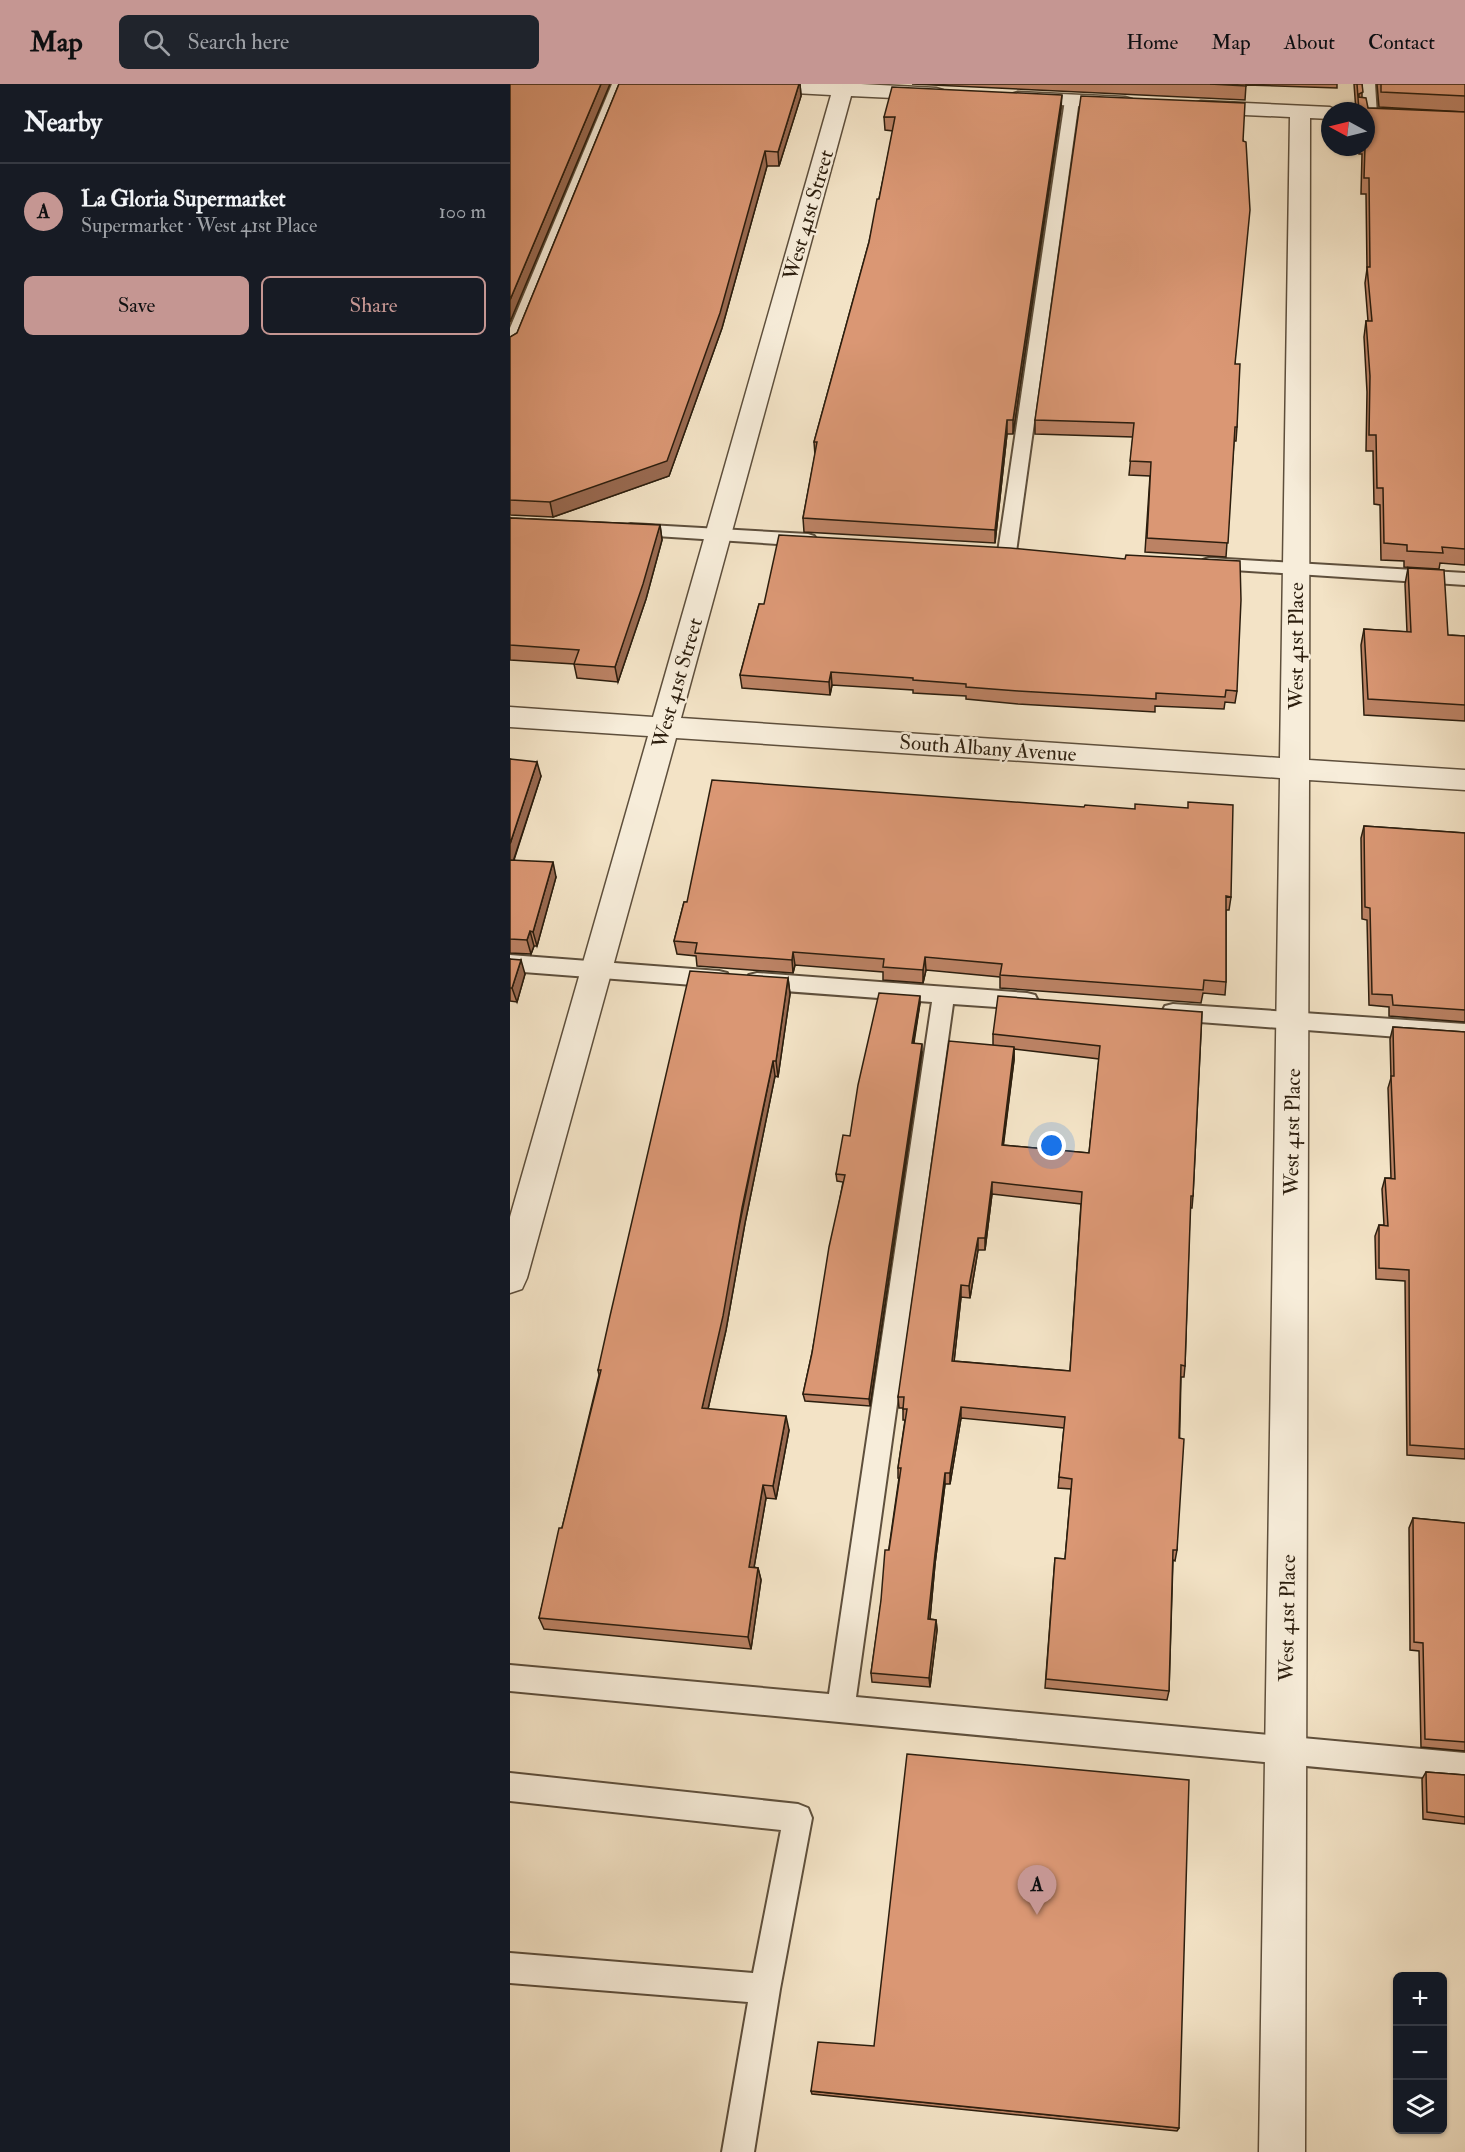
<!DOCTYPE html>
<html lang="en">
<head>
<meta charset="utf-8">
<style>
	:root { --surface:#171b24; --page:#20242c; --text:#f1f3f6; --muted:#9ea1a6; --line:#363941; --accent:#c59692 }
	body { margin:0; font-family:"IM FELL Double Pica",serif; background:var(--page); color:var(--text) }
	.controls { position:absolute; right:18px; bottom:18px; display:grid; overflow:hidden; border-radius:9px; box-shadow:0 2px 4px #0004 }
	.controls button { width:54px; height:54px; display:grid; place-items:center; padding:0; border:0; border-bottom:2px solid var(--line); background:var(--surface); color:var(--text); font:30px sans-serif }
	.compass { position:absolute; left:811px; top:18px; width:54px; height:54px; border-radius:50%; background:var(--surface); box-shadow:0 2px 4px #0004; rotate:277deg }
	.you { position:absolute; left:542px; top:1062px; width:21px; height:21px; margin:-15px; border:4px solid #fff; border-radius:50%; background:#1a73e8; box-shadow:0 0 0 9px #1a73e833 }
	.badge { display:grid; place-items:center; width:39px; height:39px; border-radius:50%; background:var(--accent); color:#111; font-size:20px; font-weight:700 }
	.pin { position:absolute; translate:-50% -50px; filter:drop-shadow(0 2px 3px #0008) }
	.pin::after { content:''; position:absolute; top:32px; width:21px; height:18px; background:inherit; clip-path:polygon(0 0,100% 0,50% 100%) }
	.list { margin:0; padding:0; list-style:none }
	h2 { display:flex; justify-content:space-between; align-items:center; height:78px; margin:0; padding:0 24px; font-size:26px }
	h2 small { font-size:20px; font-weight:400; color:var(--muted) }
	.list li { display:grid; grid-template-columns:39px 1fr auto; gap:18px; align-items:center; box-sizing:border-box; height:96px; padding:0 24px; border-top:2px solid var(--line) }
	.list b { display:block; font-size:22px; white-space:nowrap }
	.list p { margin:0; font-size:20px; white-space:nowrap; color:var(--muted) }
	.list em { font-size:20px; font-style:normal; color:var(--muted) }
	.actions { display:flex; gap:12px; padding:18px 24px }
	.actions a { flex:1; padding:14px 0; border:2px solid var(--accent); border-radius:9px; text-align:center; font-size:21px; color:var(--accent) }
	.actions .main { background:var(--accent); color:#111 }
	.icon { flex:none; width:33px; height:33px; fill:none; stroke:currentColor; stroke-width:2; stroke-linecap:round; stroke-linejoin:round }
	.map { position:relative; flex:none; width:955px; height:2068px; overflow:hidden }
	header { display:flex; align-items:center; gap:36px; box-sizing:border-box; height:84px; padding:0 30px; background:var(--accent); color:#111 }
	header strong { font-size:28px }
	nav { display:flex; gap:33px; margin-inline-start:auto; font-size:21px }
	.search { width:420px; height:54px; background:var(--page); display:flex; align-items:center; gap:15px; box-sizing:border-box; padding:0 21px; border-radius:9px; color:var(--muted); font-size:22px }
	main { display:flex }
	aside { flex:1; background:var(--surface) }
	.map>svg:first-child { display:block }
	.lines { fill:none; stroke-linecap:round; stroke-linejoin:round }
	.lane-casing { stroke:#5e4f3c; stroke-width:4 }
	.street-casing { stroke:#5e4f3c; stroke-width:3 }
	.lane { fill:#f7edda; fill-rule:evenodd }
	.street { fill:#f7edda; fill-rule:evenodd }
	.wall { fill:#bb8264; stroke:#2c1e0e; stroke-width:1.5; fill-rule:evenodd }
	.shaded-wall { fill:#996a51; stroke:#2c1e0e; stroke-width:1.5 }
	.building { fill:#da9774; stroke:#2c1e0e; stroke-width:1.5; fill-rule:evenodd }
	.labels { text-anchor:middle; stroke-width:5; stroke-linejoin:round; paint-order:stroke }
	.street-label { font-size:21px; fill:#2c1e0e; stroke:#f7edda }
</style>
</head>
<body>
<header>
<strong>Map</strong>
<div class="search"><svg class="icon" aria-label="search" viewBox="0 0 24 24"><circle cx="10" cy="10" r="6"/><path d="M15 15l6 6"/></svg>Search here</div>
<nav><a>Home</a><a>Map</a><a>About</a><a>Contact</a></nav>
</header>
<main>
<aside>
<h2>Nearby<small></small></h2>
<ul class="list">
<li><span class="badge">A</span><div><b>La Gloria Supermarket</b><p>Supermarket · West 41st Place</p></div><em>100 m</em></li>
</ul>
<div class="actions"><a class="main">Save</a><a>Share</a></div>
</aside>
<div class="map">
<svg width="955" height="2068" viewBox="0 0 955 2068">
	<rect width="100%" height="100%" fill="#f3e3c6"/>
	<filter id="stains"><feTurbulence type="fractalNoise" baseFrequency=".00333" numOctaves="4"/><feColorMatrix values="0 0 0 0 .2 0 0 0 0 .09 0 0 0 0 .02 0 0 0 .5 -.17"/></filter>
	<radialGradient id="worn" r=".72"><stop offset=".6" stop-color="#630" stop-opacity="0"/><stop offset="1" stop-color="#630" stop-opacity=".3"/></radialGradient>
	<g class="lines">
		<g class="lane-casing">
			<g id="lane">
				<path d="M 102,0 L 116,0 L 8,263 L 0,268 L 0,244 Z"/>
				<path d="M 851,0 L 865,0 L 867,31 L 865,34 L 856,34 L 856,27 L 853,27 Z"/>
				<path d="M 562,12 L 569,16 L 506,468 L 503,472 L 491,472 L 488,468 L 555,16 Z"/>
				<path d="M 121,440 L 298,450 L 304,452 L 307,456 L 304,460 L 298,462 L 115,450 L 112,446 L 115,442 Z"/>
				<path d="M 699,474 L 955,489 L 955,501 L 693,484 L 690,480 L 693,476 Z"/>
				<path d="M 0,871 L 209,887 L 217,889 L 220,895 L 217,901 L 209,903 L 0,887 Z"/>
				<path d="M 247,889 L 517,909 L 525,911 L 528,917 L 525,923 L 517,925 L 443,920 L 346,1613 L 955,1669 L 955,1697 L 0,1607 L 0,1581 L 319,1610 L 422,918 L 247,905 L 239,903 L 236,897 L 239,891 Z"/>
				<path d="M 663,920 L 955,940 L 955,958 L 663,936 L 655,934 L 652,928 L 655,922 Z"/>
				<path d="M 0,1689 L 288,1720 L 298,1724 L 302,1734 L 270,1905 L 244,2068 L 212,2068 L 238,1918 L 0,1899 L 0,1869 L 243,1889 L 271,1746 L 0,1717 Z"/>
			</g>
		</g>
		<g class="street-casing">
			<g id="street">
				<path d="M 221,0 L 351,0 L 426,4 L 433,6 L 436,10 L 433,14 L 426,16 L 341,12 L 171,634 L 770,674 L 780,33 L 691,29 L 684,27 L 681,23 L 684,19 L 691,17 L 820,23 L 829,27 L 820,27 L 820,35 L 800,34 L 799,676 L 955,686 L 955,706 L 799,696 L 795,2068 L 749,2068 L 770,694 L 166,654 L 17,1194 L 12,1205 L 0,1209 L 0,1133 L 138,652 L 0,643 L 0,623 L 143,633 L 321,11 L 231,6 L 224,4 Z"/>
				<path d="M 508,8 L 615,13 L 622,15 L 625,19 L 622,23 L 615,25 L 501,18 L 498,14 L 501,10 Z"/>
			</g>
		</g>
		<use href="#lane" class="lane"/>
		<use href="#street" class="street"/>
	</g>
	<g class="wall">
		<path d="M 109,0 L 290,0 L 291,12 L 269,82 L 257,82 L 212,244 L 159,392 L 43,433 L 0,431 L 0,253 L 7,249 Z"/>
		<path d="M 402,0 L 827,0 L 827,4 L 736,1 L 735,16 Z"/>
		<path d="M 844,0 L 852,0 L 852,13 L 858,24 L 955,28 L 955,481 L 930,479 L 929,485 L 894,483 L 894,477 L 871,476 L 870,421 L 864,420 L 863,367 L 856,367 L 857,308 L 854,253 L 856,237 L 858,237 L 855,199 L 857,185 L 856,110 L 851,110 L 852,70 L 849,70 L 849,63 L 856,63 L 856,27 L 846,27 Z"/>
		<path d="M 867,0 L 955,0 L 955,28 L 869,23 Z"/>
		<path d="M 551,24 L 503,350 L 497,350 L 485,459 L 294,448 L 293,434 L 305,371 L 304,358 L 359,158 L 369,115 L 383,47 L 375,46 L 374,33 Z"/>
		<path d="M 733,57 L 725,280 L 727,343 L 726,357 L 724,357 L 716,473 L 635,468 L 640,392 L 619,391 L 623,353 L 525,350 L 525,336 Z"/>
		<path d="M 0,433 L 1,434 L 150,441 L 152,456 L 136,515 L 108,598 L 67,594 L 64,580 L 0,576 Z"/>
		<path d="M 898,484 L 938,551 L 955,552 L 955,637 L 854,631 L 851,561 L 854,545 L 897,548 L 895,500 Z"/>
		<path d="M 249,520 L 727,607 L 725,619 L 715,618 L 714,625 L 645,622 L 645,628 L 508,620 L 456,615 L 456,612 L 403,609 L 403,606 L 322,601 L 320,611 L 232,604 L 230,591 Z"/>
		<path d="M 0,675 L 31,692 L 4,776 L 46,793 L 27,862 L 24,862 L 21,870 L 0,869 Z"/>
		<path d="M 854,742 L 955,749 L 955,938 L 879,932 L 879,923 L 859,921 L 857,836 L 852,835 L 851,754 Z"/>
		<path d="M 721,813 L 719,826 L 716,826 L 716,898 L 715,911 L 693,909 L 691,919 L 490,904 L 490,893 L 416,886 L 413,899 L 373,896 L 373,888 L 285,881 L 283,889 L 187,882 L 186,872 L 167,870 L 164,857 L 174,818 Z"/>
		<path d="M 0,875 L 15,890 L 7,918 L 0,917 Z"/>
		<path d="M 278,894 L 280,910 L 268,993 L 265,992 L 235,1139 L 216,1246 L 198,1325 L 279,1346 L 266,1415 L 256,1414 L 244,1483 L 248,1484 L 251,1496 L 241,1565 L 34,1545 L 29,1534 L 52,1444 L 89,1291 L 88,1286 Z"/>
		<path d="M 410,919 L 404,959 L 412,968 L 360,1322 L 295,1317 L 293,1310 L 302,1269 L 333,1098 L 327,1097 L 326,1090 L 340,1052 Z"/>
		<path d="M 692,928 L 683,1112 L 682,1124 L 680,1124 L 675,1282 L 674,1293 L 671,1293 L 667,1466 L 665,1477 L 663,1476 L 659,1607 L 657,1616 L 535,1604 L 545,1474 L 555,1475 L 561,1405 L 548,1404 L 554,1344 L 451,1334 L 440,1400 L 435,1400 L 425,1480 L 420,1535 L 426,1536 L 427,1546 L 420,1603 L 362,1598 L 361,1589 L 389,1394 L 388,1394 L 388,1384 L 395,1336 L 393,1336 L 393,1324 L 389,1324 L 388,1313 L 483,961 L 483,950 ZM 504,965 L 589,975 L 579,1069 L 493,1061 L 504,976 ZM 482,1110 L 571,1120 L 560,1287 L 444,1277 L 451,1213 L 460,1214 L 468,1166 L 475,1166 Z"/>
		<path d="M 883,943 L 955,948 L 955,1375 L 897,1371 L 895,1197 L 866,1195 L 865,1152 L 869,1141 L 874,1141 L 872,1105 L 875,1094 L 881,1094 L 878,1004 L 881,994 L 880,955 Z"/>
		<path d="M 903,1434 L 955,1439 L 955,1667 L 911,1663 L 909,1567 L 900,1566 L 900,1558 L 899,1444 Z"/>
		<path d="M 916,1688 L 955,1691 L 955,1740 L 913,1735 L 912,1695 Z"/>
		<path d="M 301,2007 L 669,2044 L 667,2047 L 302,2010 Z"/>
	</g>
	<g class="shaded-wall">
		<path d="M 91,0 L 100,0 L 0,238 L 0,216 Z"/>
		<path d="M 289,0 L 290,0 L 291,12 L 269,82 L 268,68 Z"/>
		<path d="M 552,11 L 551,24 L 503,350 L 503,336 Z"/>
		<path d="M 255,67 L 257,82 L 212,244 L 159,392 L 43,433 L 40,418 Z"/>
		<path d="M 497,336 L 497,350 L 485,459 L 485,446 Z"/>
		<path d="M 150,441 L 152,456 L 136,515 L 108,598 L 105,583 Z"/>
		<path d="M 321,588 L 322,601 L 320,611 L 319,598 Z"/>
		<path d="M 27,678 L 31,692 L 0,787 L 0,760 Z"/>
		<path d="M 43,778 L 46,793 L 27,862 L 23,848 Z"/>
		<path d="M 20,847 L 24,862 L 21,870 L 17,856 Z"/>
		<path d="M 283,868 L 285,881 L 283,889 L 282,876 Z"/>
		<path d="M 415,873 L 416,886 L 413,899 L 413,886 Z"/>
		<path d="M 11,876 L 15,890 L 7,918 L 2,904 Z"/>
		<path d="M 278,894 L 280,910 L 268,993 L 266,977 Z"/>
		<path d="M 410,912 L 410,919 L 402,967 L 402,959 Z"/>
		<path d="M 412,960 L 412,968 L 360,1322 L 359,1315 Z"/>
		<path d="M 504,963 L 504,976 L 492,1073 L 492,1061 Z"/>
		<path d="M 263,977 L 265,992 L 235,1139 L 216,1246 L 195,1338 L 192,1324 Z"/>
		<path d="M 482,1098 L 482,1110 L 475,1166 L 475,1154 Z"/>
		<path d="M 468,1154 L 468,1166 L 460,1214 L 459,1202 Z"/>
		<path d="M 451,1201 L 451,1213 L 443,1288 L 442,1277 Z"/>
		<path d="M 451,1323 L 451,1334 L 440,1400 L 440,1389 Z"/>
		<path d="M 276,1332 L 279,1346 L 266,1415 L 263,1402 Z"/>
		<path d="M 435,1389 L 435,1400 L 425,1480 L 419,1545 L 418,1535 L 425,1470 Z"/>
		<path d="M 253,1401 L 256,1414 L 242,1495 L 239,1483 Z"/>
		<path d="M 248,1484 L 251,1496 L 241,1565 L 238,1553 Z"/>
		<path d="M 426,1536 L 427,1546 L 420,1603 L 419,1594 Z"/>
	</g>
	<g class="building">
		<path d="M 0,0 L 91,0 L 0,216 Z"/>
		<path d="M 109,0 L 289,0 L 268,68 L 255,67 L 210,229 L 157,377 L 40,418 L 0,416 L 0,253 L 7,249 Z"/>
		<path d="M 700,0 L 736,0 L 736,2 Z"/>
		<path d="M 847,0 L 852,0 L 853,8 L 849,10 L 849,13 L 856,14 L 858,24 L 955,28 L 955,465 L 932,463 L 933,469 L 897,467 L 897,461 L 874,459 L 873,404 L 867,404 L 866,351 L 859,351 L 860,292 L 856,237 L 862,237 L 857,183 L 860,183 L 859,94 L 854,94 L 855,63 L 856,63 L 856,27 L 849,27 Z"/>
		<path d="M 871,0 L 955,0 L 955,12 L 871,8 Z"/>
		<path d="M 382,3 L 552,11 L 503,336 L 497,336 L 485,446 L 293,434 L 307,358 L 304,358 L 359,158 L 367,115 L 369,115 L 385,33 L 374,33 Z"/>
		<path d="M 571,12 L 735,19 L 733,57 L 736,58 L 740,126 L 725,280 L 730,280 L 727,343 L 725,343 L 718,459 L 637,454 L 641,378 L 620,377 L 624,339 L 525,336 Z"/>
		<path d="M 0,434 L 150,441 L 133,500 L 105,583 L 64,580 L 69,566 L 0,561 Z"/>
		<path d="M 269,451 L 500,464 L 615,475 L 616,471 L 730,477 L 731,516 L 727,607 L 716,606 L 715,613 L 646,609 L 646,615 L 508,607 L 456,603 L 456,600 L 403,596 L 403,594 L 321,588 L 319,598 L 230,591 L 249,520 L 254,520 Z"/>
		<path d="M 898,484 L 934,486 L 938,551 L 955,552 L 955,621 L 858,615 L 854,545 L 901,548 Z"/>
		<path d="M 0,675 L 27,678 L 0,760 Z"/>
		<path d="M 202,696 L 574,723 L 575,721 L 625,725 L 625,720 L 678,724 L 678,718 L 723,721 L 721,813 L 716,812 L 716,898 L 694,896 L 693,906 L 490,891 L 492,880 L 415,873 L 413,886 L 373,883 L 374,875 L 283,868 L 282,876 L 185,869 L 187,859 L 164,857 L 174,818 L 177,818 Z"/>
		<path d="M 854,742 L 955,749 L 955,926 L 883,921 L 882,911 L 862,910 L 860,824 L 855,823 Z"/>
		<path d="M 0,776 L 43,778 L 23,848 L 20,847 L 17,856 L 0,855 Z"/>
		<path d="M 0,875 L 11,876 L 2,904 L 0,904 Z"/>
		<path d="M 180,887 L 278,894 L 266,977 L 263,977 L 232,1124 L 213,1232 L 192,1324 L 276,1332 L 263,1402 L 253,1401 L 239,1483 L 248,1484 L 238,1553 L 29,1534 L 49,1444 L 52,1444 L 91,1286 L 88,1286 L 100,1232 Z"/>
		<path d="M 369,909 L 410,912 L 402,959 L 412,960 L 359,1315 L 293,1310 L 302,1269 L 319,1163 L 335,1091 L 326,1090 L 333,1051 L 340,1052 L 348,1001 Z"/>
		<path d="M 488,912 L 692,928 L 683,1112 L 681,1112 L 675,1282 L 671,1281 L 669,1354 L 674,1355 L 667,1466 L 663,1466 L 659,1607 L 536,1595 L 545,1474 L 555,1475 L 562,1395 L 549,1393 L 555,1333 L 451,1323 L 440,1389 L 435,1389 L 425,1470 L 418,1535 L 426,1536 L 419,1594 L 361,1589 L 371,1516 L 375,1466 L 379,1466 L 391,1384 L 388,1384 L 397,1325 L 393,1325 L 394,1313 L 388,1313 L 439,957 L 504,963 L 492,1061 L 579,1069 L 590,962 L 483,950 ZM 482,1098 L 572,1108 L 560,1287 L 442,1277 L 451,1201 L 459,1202 L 468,1154 L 475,1154 Z"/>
		<path d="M 883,943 L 955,948 L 955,1365 L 900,1361 L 899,1186 L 869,1184 L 869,1141 L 878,1142 L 875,1094 L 885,1095 L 881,992 L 884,992 Z"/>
		<path d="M 903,1434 L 955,1439 L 955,1658 L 915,1655 L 913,1559 L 904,1558 L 904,1549 Z"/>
		<path d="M 397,1670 L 679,1696 L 669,2044 L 301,2007 L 308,1958 L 364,1962 Z"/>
		<path d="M 916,1688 L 955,1691 L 955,1733 L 917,1728 Z"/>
	</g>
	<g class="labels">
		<g class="street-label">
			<text transform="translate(298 131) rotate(-74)" y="7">West 41st Street</text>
			<text transform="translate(786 562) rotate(-90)" y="7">West 41st Place</text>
			<text transform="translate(167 599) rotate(-74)" y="7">West 41st Street</text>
			<text transform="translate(478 664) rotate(4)" y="7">South Albany Avenue</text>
			<text transform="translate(782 1048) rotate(-89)" y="7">West 41st Place</text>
			<text transform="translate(777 1534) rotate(-89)" y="7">West 41st Place</text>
		</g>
	</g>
	<rect width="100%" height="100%" filter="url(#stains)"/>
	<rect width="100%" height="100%" fill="url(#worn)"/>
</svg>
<div class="controls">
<button>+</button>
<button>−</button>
<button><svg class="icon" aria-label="layers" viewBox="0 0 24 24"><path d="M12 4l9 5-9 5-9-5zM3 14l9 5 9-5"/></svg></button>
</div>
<svg class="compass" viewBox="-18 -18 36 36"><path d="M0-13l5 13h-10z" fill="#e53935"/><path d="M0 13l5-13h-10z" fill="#9ea1a6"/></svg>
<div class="you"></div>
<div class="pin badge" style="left:527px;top:1831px">A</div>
</div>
</main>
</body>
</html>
